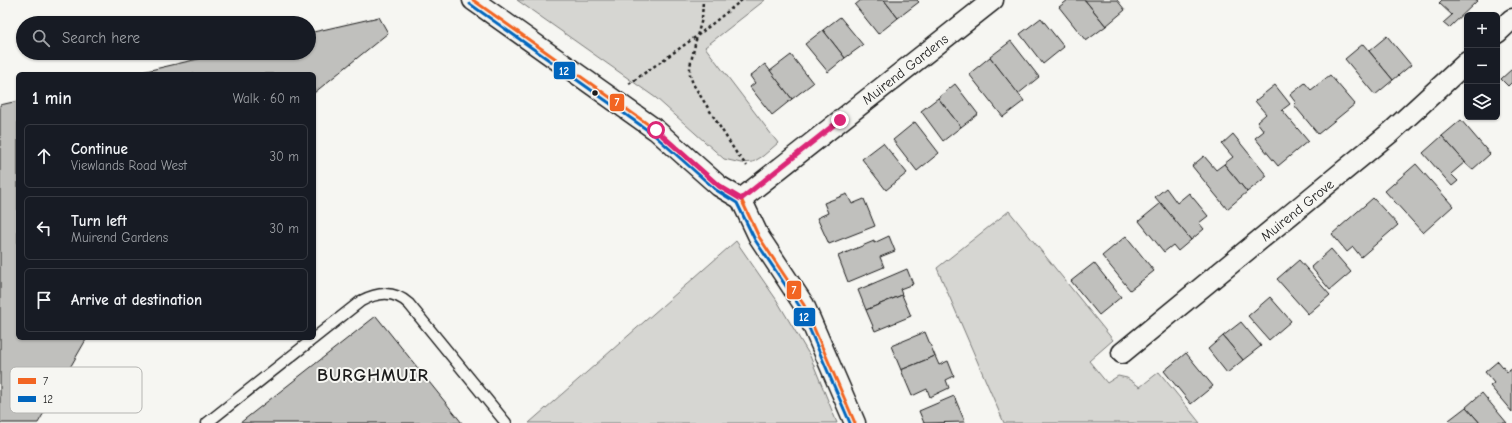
<!DOCTYPE html>
<html lang="en">
<head>
<meta charset="utf-8">
<style>
	:root { --surface:#171b24; --page:#20242c; --text:#f1f3f6; --muted:#9ea1a6; --line:#363941 }
	body { margin:0; font-family:"Comic Neue",sans-serif; background:var(--page); color:var(--text) }
	.controls { position:absolute; right:12px; top:12px; display:grid; overflow:hidden; border-radius:6px; box-shadow:0 1px 3px #0004 }
	.controls button { width:36px; height:36px; display:grid; place-items:center; padding:0; border:0; border-bottom:1px solid var(--line); background:var(--surface); color:var(--text); font:20px sans-serif }
	.stop { position:absolute; width:12px; height:12px; margin:-9px; border:3px solid #db2777; border-radius:50%; background:#fff }
	.stop.end { background:#db2777; border-color:#fff; box-shadow:0 1px 4px #0008 }
	.list { margin:0; padding:0; list-style:none }
	h2 { display:flex; justify-content:space-between; align-items:center; height:52px; margin:0; padding:0 16px; font-size:17px }
	h2 small { font-size:13px; font-weight:400; color:var(--muted) }
	.list li { display:grid; grid-template-columns:26px 1fr auto; gap:12px; align-items:center; box-sizing:border-box; height:64px; margin:0 8px 8px; padding:0 8px; border:1px solid var(--line); border-radius:6px }
	.list b { display:block; font-size:15px; white-space:nowrap }
	.list p { margin:0; font-size:13px; white-space:nowrap; color:var(--muted) }
	.list em { font-size:13px; font-style:normal; color:var(--muted) }
	.icon { flex:none; width:22px; height:22px; fill:none; stroke:currentColor; stroke-width:2; stroke-linecap:round; stroke-linejoin:round }
	.map { position:relative; flex:none; width:1512px; height:423px; overflow:hidden }
	.search { position:absolute; background:var(--surface); box-shadow:0 1px 3px #0004; left:16px; top:16px; width:300px; height:44px; display:flex; align-items:center; gap:10px; box-sizing:border-box; padding:0 14px; border-radius:22px; color:var(--muted); font-size:15px }
	.panel { position:absolute; background:var(--surface); box-shadow:0 1px 3px #0004; left:16px; top:72px; width:300px; height:268px; border-radius:6px }
	.map>svg:first-child { display:block }
	.green { fill:#d6d6d2; stroke:#797977 }
	.building { fill:#c0c0bd; stroke:#1c1c1c }
	.lines { fill:none; stroke-linecap:round; stroke-linejoin:round }
	.lane-casing { stroke:#1c1c1c; stroke-width:13 }
	.street-casing { stroke:#1c1c1c; stroke-width:23 }
	.path { stroke:#1c1c1c; stroke-width:2.5; stroke-dasharray:3 3; stroke-linecap:butt }
	.lane { stroke:#f6f6f2; stroke-width:10 }
	.street { stroke:#f6f6f2; stroke-width:20 }
	.bus-1-casing { stroke:#f6f6f2; stroke-width:6 }
	.bus-2-casing { stroke:#f6f6f2; stroke-width:6 }
	.bus-1 { stroke:#f26522; stroke-width:3 }
	.bus-2 { stroke:#0065bd; stroke-width:3 }
	.route { stroke:#db2777; stroke-width:5 }
	.bus-dot { fill:#1c1c1c; stroke:#f6f6f2; stroke-width:1.5 }
	.labels { text-anchor:middle; stroke-width:4; stroke-linejoin:round; paint-order:stroke }
	.street-label { font-size:14px; fill:#1c1c1c; stroke:#f6f6f2 }
	.district-label { font-size:18px; font-weight:bold; letter-spacing:1px; fill:#1c1c1c; stroke:#f6f6f2 }
	.key { fill:#f6f6f2; stroke:#b5b5b2; stroke-width:1 }
	.key-label { font-size:11px; fill:#1c1c1c }
	.line-badge { stroke:#f6f6f2; stroke-width:1.5 }
	.badge-label { font-size:11px; text-anchor:middle; font-weight:bold; fill:#fff }
</style>
</head>
<body>
<div class="map">
<svg width="1512" height="423" viewBox="0 0 1512 423">
	<rect width="100%" height="100%" fill="#f6f6f2"/>
	<filter id="ink" filterUnits="userSpaceOnUse"><feTurbulence type="fractalNoise" baseFrequency=".025" numOctaves="2"/><feDisplacementMap in="SourceGraphic" scale="8" xChannelSelector="R" yChannelSelector="G"/><feConvolveMatrix kernelMatrix="1 2 1 2 8 2 1 2 1" color-interpolation-filters="sRGB"/></filter>
	<g filter="url(#ink)">
		<g class="green">
			<path d="M 517,0 L 765,0 L 705,47 L 778,143 L 763,156 L 753,162 L 741,163 L 724,159 L 656,98 Z"/>
			<path d="M 1009,211 L 1113,340 L 1089,361 L 1107,383 L 1118,376 L 1127,378 L 1140,387 L 1159,372 L 1200,423 L 1004,423 L 937,268 Z"/>
			<path d="M 736,241 L 776,299 L 810,356 L 837,423 L 529,423 Z"/>
		</g>
		<g class="building">
			<path d="M 861,0 L 884,0 L 898,18 L 878,34 L 855,5 Z"/>
			<path d="M 884,0 L 917,0 L 919,2 L 898,18 Z"/>
			<path d="M 1068,0 L 1085,0 L 1106,26 L 1086,41 L 1059,7 Z"/>
			<path d="M 1085,0 L 1117,0 L 1125,10 L 1106,26 Z"/>
			<path d="M 1442,0 L 1478,0 L 1449,28 L 1443,23 L 1452,15 L 1439,3 Z"/>
			<path d="M 379,17 L 388,33 L 314,93 L 314,74 L 133,74 L 224,53 L 309,53 L 309,33 Z"/>
			<path d="M 840,17 L 863,45 L 845,58 L 823,30 Z"/>
			<path d="M 1041,18 L 1064,47 L 1043,64 L 1020,34 Z"/>
			<path d="M 823,30 L 845,58 L 828,72 L 805,44 Z"/>
			<path d="M 1387,36 L 1411,65 L 1393,80 L 1369,51 Z"/>
			<path d="M 1011,41 L 1039,77 L 1018,94 L 990,57 Z"/>
			<path d="M 1363,44 L 1393,80 L 1375,95 L 1345,59 Z"/>
			<path d="M 791,55 L 813,83 L 792,99 L 770,71 Z"/>
			<path d="M 990,57 L 1024,101 L 1003,117 L 969,74 Z"/>
			<path d="M 765,64 L 792,99 L 772,115 L 750,87 L 755,83 L 750,76 Z"/>
			<path d="M 1512,69 L 1512,82 L 1508,86 L 1501,79 Z"/>
			<path d="M 1330,75 L 1355,104 L 1318,134 L 1294,105 L 1296,103 L 1290,95 L 1305,83 L 1311,90 Z"/>
			<path d="M 955,84 L 978,114 L 961,127 L 938,98 Z"/>
			<path d="M 1275,85 L 1290,104 L 1282,110 L 1308,141 L 1278,166 L 1255,138 L 1264,131 L 1257,122 L 1266,114 L 1255,101 Z"/>
			<path d="M 938,98 L 961,127 L 943,141 L 921,111 Z"/>
			<path d="M 18,101 L 18,338 L 87,338 L 38,423 L 0,423 L 0,105 Z"/>
			<path d="M 1461,120 L 1490,154 L 1472,170 L 1442,136 Z"/>
			<path d="M 915,122 L 939,153 L 917,171 L 893,140 Z"/>
			<path d="M 1233,134 L 1267,176 L 1247,192 L 1224,164 L 1233,157 L 1222,144 Z"/>
			<path d="M 1442,136 L 1465,162 L 1451,174 L 1458,181 L 1452,186 L 1423,153 Z"/>
			<path d="M 883,143 L 907,173 L 886,190 L 862,159 Z"/>
			<path d="M 1204,156 L 1216,170 L 1224,164 L 1247,192 L 1227,209 L 1192,166 Z"/>
			<path d="M 1416,164 L 1453,206 L 1423,233 L 1385,191 Z"/>
			<path d="M 1166,188 L 1177,203 L 1189,193 L 1208,216 L 1199,223 L 1204,229 L 1191,240 L 1155,197 Z"/>
			<path d="M 847,194 L 852,204 L 864,199 L 875,226 L 829,244 L 817,218 L 828,213 L 824,203 Z"/>
			<path d="M 1373,198 L 1398,225 L 1361,257 L 1353,247 L 1347,252 L 1332,234 Z"/>
			<path d="M 1161,203 L 1191,240 L 1178,251 L 1173,245 L 1164,252 L 1139,221 Z"/>
			<path d="M 889,236 L 895,251 L 880,257 L 884,267 L 848,282 L 838,256 L 874,241 L 874,243 Z"/>
			<path d="M 1126,236 L 1154,271 L 1130,290 L 1102,256 Z"/>
			<path d="M 1331,249 L 1351,272 L 1330,290 L 1311,267 Z"/>
			<path d="M 1299,260 L 1330,295 L 1308,314 L 1277,279 Z"/>
			<path d="M 1094,263 L 1121,297 L 1099,315 L 1071,281 Z"/>
			<path d="M 907,269 L 913,284 L 900,289 L 902,295 L 866,310 L 858,290 Z"/>
			<path d="M 902,295 L 911,316 L 875,331 L 866,310 Z"/>
			<path d="M 1270,297 L 1291,321 L 1269,340 L 1248,316 Z"/>
			<path d="M 376,316 L 462,423 L 240,423 Z"/>
			<path d="M 1241,322 L 1261,346 L 1243,360 L 1223,336 Z"/>
			<path d="M 925,332 L 935,356 L 901,370 L 891,346 Z"/>
			<path d="M 1223,336 L 1243,360 L 1227,373 L 1208,349 Z"/>
			<path d="M 1186,353 L 1213,386 L 1191,404 L 1164,371 Z"/>
			<path d="M 935,356 L 939,365 L 948,361 L 954,376 L 946,380 L 949,388 L 930,397 L 927,389 L 912,396 L 901,370 Z"/>
			<path d="M 1498,361 L 1507,372 L 1512,369 L 1512,412 L 1490,386 L 1494,383 L 1485,372 Z"/>
			<path d="M 1482,393 L 1507,423 L 1480,423 L 1466,407 Z"/>
			<path d="M 954,396 L 965,422 L 924,423 L 919,411 Z"/>
			<path d="M 1466,407 L 1480,423 L 1452,423 L 1449,420 Z"/>
		</g>
		<g class="lines">
			<g class="lane-casing">
				<path id="lane" d="M 207,423 L 361,301 C 378,292 394,290 409,304 L 506,423"/>
			</g>
			<g class="street-casing">
				<g id="street">
					<path d="M 473,0 L 656,130 L 719,186 L 741,199 L 759,237 L 804,305 L 855,423"/>
					<path d="M 1497,33 L 1512,19"/>
					<path d="M 741,199 L 993,0"/>
					<path d="M 1122,353 L 1391,132 L 1467,62"/>
				</g>
			</g>
			<g class="path">
				<path d="M 742,0 L 697,36 L 690,66 L 690,75 L 693,84 L 737,154 L 747,166"/>
				<path d="M 629,84 L 697,36 L 702,19 L 703,0"/>
			</g>
			<use href="#lane" class="lane"/>
			<use href="#street" class="street"/>
			<g class="bus-1-casing">
				<path id="bus-1" d="M 473,0 L 656,130 L 719,186 L 741,199 L 759,237 L 804,305 L 855,423"/>
			</g>
			<g class="bus-2-casing">
				<path id="bus-2" d="M 470,4 L 653,134 L 716,190 L 737,203 L 755,240 L 800,307 L 850,423"/>
			</g>
			<use href="#bus-1" class="bus-1"/>
			<use href="#bus-2" class="bus-2"/>
		</g>
	</g>
	<g class="lines" filter="url(#ink)">
		<path class="route" d="M 656,130 L 719,186 L 741,199 L 840,120"/>
	</g>
	<circle class="bus-dot" cx="595" cy="93" r="3.5"/>
	<g class="labels">
		<g class="street-label">
			<text transform="translate(905 69) rotate(-38)" y="5">Muirend Gardens</text>
			<text transform="translate(1297 210) rotate(-39)" y="5">Muirend Grove</text>
		</g>
		<g class="district-label">
			<text x="373" y="381">BURGHMUIR</text>
		</g>
	</g>
	<rect x="10" y="367" width="132" height="46" rx="6" class="key"/>
	<rect x="18" y="378" width="18" height="6" fill="#f26522"/>
	<rect x="18" y="396" width="18" height="6" fill="#0065bd"/>
	<g class="key-label">
		<text x="43" y="385">7</text>
		<text x="43" y="403">12</text>
	</g>
	<g class="line-badge">
		<rect x="553" y="61" width="23" height="19" rx="4" fill="#0065bd"/>
		<rect x="609" y="93" width="16" height="19" rx="4" fill="#f26522"/>
		<rect x="786" y="280" width="16" height="20" rx="4" fill="#f26522"/>
		<rect x="793" y="307" width="23" height="20" rx="4" fill="#0065bd"/>
	</g>
	<g class="badge-label">
		<text x="564" y="75">12</text>
		<text x="617" y="106">7</text>
		<text x="794" y="294">7</text>
		<text x="804" y="321">12</text>
	</g>
</svg>
<div class="controls">
<button>+</button>
<button>−</button>
<button><svg class="icon" aria-label="layers" viewBox="0 0 24 24"><path d="M12 4l9 5-9 5-9-5zM3 14l9 5 9-5"/></svg></button>
</div>
<div class="stop" style="left:656px;top:130px"></div>
<div class="stop end" style="left:840px;top:120px"></div>
<div class="search"><svg class="icon" aria-label="search" viewBox="0 0 24 24"><circle cx="10" cy="10" r="6"/><path d="M15 15l6 6"/></svg>Search here</div>
<section class="panel">
<h2>1 min<small>Walk · 60 m</small></h2>
<ul class="list">
<li><svg class="icon" aria-label="ahead" viewBox="0 0 24 24"><path d="M12 20V5M6 11l6-6 6 6"/></svg><div><b>Continue</b><p>Viewlands Road West</p></div><em>30 m</em></li>
<li><svg class="icon" aria-label="left" viewBox="0 0 24 24"><path d="M17 20v-9H6M10 6l-5 5 5 5"/></svg><div><b>Turn left</b><p>Muirend Gardens</p></div><em>30 m</em></li>
<li><svg class="icon" aria-label="arrive" viewBox="0 0 24 24"><path d="M6 21V4h12l-3 4 3 4H6"/></svg><div><b>Arrive at destination</b></div></li>
</ul>
</section>
</div>
</body>
</html>
